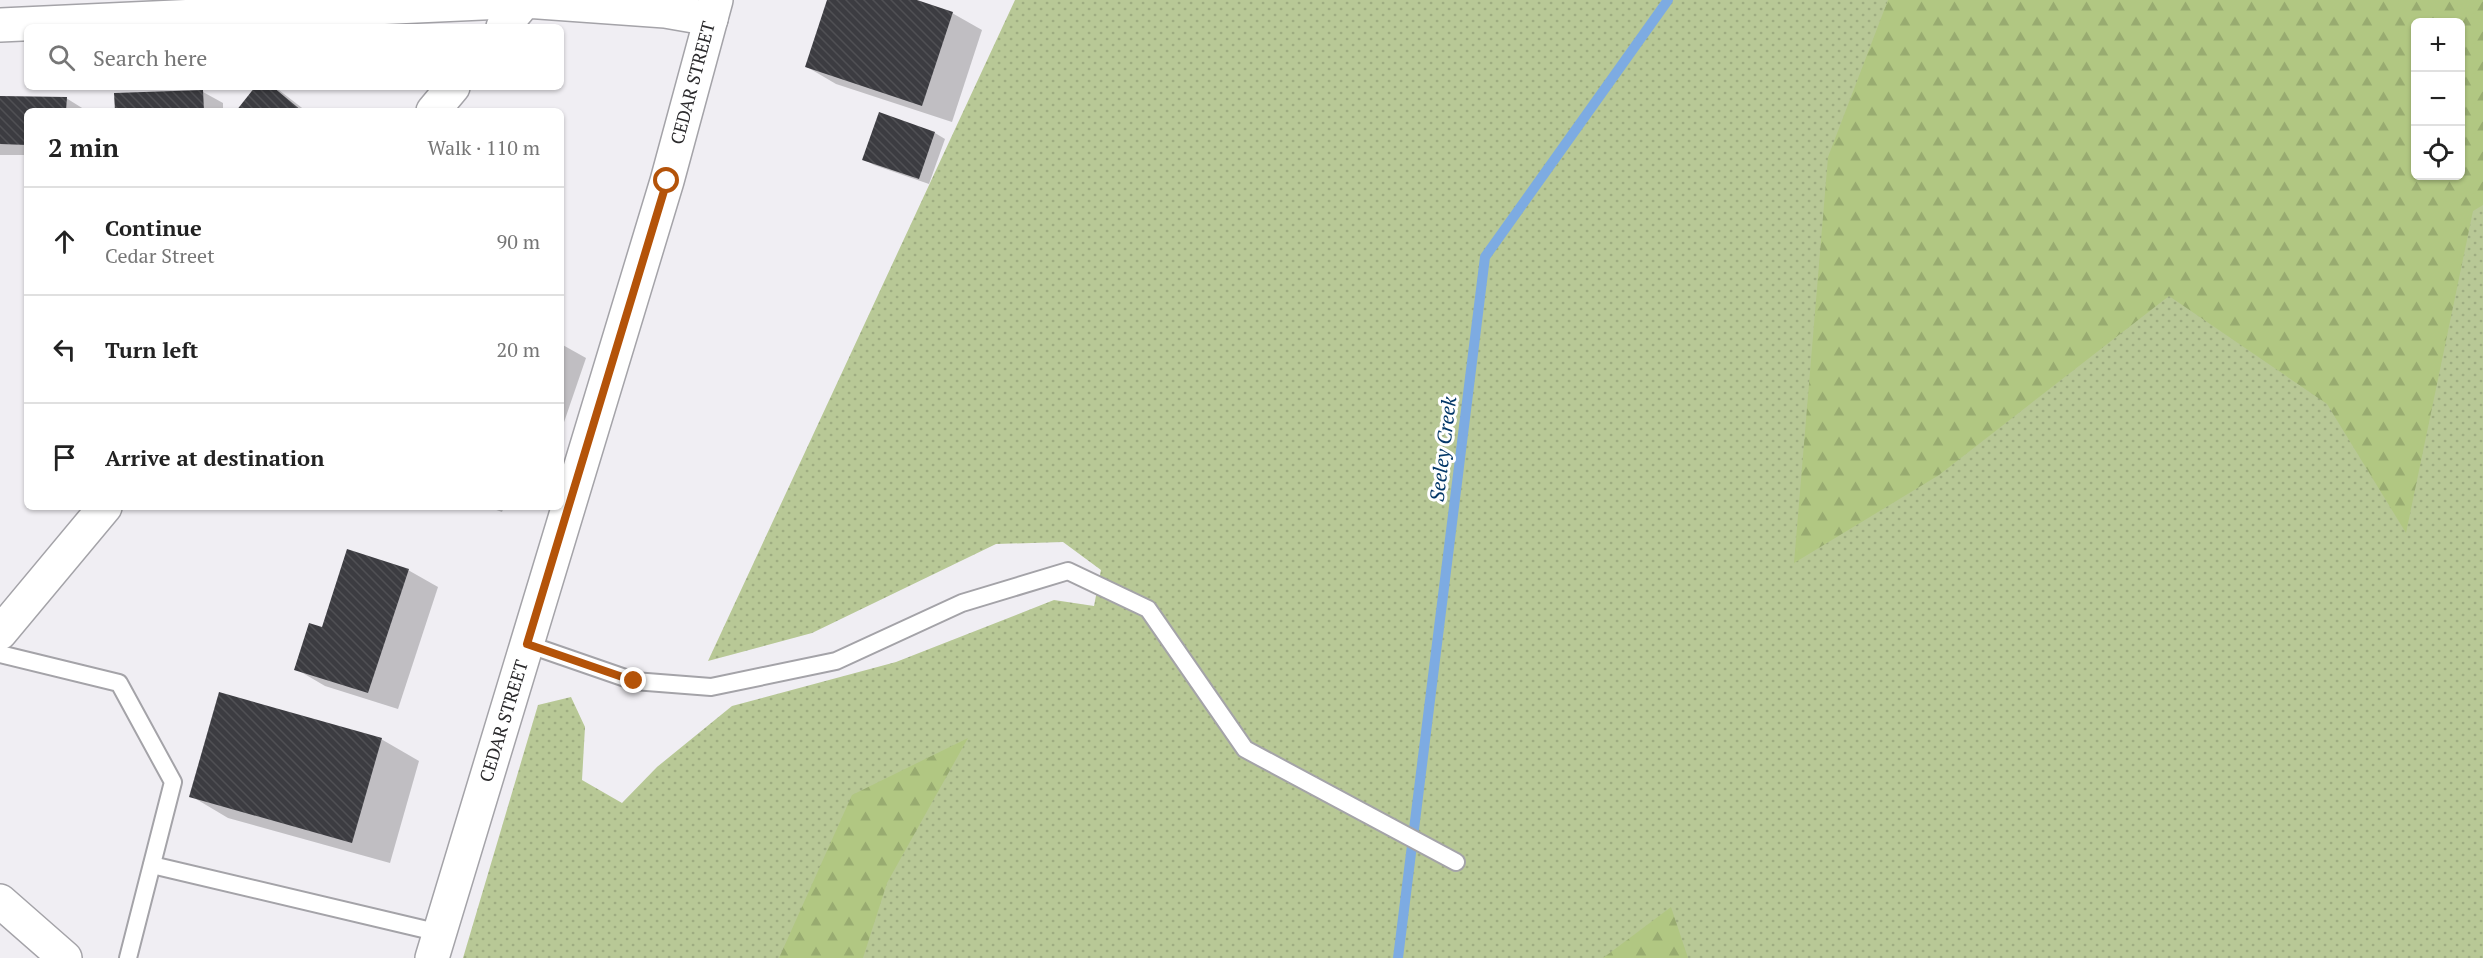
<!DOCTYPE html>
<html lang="en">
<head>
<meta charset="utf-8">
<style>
	:root { --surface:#fff; --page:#f2f2f2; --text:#222; --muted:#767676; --line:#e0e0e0 }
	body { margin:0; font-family:"PT Serif",serif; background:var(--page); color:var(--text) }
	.controls { position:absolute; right:18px; top:18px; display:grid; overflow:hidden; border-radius:9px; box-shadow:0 2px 4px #0004 }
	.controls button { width:54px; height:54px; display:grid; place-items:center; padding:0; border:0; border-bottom:2px solid var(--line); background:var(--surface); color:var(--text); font:30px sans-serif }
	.stop { position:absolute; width:18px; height:18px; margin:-14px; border:4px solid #b45309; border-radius:50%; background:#fff }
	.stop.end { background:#b45309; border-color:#fff; box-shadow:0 2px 6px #0008 }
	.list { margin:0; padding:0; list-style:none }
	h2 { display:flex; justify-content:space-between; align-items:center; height:78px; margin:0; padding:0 24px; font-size:26px }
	h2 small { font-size:20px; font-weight:400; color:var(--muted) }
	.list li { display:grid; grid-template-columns:39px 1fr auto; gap:18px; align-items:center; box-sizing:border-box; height:108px; padding:0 24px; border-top:2px solid var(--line) }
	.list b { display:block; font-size:22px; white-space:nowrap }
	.list p { margin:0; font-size:20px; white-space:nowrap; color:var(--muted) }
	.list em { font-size:20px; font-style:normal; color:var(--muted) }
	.icon { flex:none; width:33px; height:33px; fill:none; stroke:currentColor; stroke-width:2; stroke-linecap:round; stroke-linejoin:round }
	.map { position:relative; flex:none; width:2483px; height:958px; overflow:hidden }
	.search { position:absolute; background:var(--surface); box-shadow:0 2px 4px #0004; left:24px; top:24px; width:540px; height:66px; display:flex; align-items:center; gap:15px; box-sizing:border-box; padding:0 21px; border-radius:9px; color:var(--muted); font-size:22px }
	.panel { position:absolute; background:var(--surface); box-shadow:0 2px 4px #0004; left:24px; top:108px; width:540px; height:402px; border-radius:9px }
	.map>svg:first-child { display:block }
	.grass { fill:url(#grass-dots); fill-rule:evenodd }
	.forest { fill:url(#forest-firs); fill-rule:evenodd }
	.shadow { fill:#0003 }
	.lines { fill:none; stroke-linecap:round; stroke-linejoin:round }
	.stream { stroke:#7dabe2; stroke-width:10 }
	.building { fill:url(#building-back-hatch) }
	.service-casing { stroke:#a4a3a8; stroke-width:20 }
	.minor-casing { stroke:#a4a3a8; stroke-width:36 }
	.secondary-casing { stroke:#a4a3a8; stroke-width:36 }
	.service { stroke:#fff; stroke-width:16 }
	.minor { stroke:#fff; stroke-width:33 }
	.secondary { stroke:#fff; stroke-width:33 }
	.route { stroke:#b45309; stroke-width:8 }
	.labels { text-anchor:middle; stroke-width:6; stroke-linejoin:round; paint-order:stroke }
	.street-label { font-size:18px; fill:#2b2a2c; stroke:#fff }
	.water-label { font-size:20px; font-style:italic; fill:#033768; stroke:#fff }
</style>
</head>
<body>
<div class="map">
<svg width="2483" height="958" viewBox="0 0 2483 958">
	<defs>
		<pattern id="grass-dots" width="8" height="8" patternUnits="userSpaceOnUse" patternTransform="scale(1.5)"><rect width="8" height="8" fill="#b8c896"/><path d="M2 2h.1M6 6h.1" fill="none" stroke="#9eac81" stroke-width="1.8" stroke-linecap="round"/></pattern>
		<pattern id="forest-firs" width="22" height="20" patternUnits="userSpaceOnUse" patternTransform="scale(1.5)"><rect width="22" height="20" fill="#b1c782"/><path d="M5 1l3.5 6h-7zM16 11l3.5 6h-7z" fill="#98ab70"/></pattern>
		<pattern id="building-back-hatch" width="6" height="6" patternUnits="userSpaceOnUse" patternTransform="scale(1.5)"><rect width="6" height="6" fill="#3c3c41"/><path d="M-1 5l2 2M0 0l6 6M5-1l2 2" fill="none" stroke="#505054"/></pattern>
	</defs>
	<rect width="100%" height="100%" fill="#f0eef3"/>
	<path class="grass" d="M 1015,0 L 2483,0 L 2483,958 L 463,958 L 538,705 L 571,697 L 585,727 L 582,780 L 622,803 L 657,767 L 732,706 L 896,662 L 1054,600 L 1094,606 L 1101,570 L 1063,542 L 996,544 L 812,633 L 708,661 ZM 2416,22 L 2460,22 L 2460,176 L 2416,176 Z"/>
	<g class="forest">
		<path d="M 1888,0 L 2483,0 L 2483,205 L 2473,211 L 2406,533 L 2327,404 L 2169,296 L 1939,475 L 1794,563 L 1828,157 ZM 2416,22 L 2460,22 L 2460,176 L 2416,176 Z"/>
		<path d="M 968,738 L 887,883 L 863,958 L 779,958 L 852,795 Z"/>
		<path d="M 1671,907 L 1688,958 L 1603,958 Z"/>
	</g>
	<g class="shadow">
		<path d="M 828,0 L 913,0 L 952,13 L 982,30 L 952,122 L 836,84 L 807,67 Z"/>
		<path d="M 257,87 L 275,87 L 306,111 L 238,111 Z"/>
		<path d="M 203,92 L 223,103 L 223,111 L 117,111 Z"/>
		<path d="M 0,98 L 66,98 L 87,111 L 27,111 L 27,155 L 0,155 Z"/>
		<path d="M 935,133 L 945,139 L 929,184 L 874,165 L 864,159 Z"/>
		<path d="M 561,344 L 586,358 L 561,431 Z"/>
		<path d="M 488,507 L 504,507 L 502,512 Z"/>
		<path d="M 408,570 L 438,587 L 398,709 L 325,686 L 296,669 L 323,629 Z"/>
		<path d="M 381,739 L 419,761 L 390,863 L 228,818 L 191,796 Z"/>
	</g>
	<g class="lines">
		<path class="stream" d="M 1398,958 L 1485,257 L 1668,0"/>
	</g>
	<g class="building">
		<path d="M 827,0 L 917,0 L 953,12 L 922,106 L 805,67 Z"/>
		<path d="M 255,87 L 273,87 L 302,111 L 236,111 Z"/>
		<path d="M 203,90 L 204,111 L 115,111 L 114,93 Z"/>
		<path d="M 0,96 L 67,97 L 66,111 L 27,111 L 27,145 L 0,144 Z"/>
		<path d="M 879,112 L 935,132 L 919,179 L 862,160 Z"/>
		<path d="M 347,549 L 409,569 L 368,693 L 294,670 L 309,623 L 322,627 Z"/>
		<path d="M 219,692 L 382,738 L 352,843 L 189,797 Z"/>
	</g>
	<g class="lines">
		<g class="service-casing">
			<g id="service">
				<path d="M 527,644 L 634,681 L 711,687 L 836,661 L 962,603 L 1068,571 L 1148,609 L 1245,749 L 1456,862"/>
				<path d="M 0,654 L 119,683 L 173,782 L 128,958"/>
				<path d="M 152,865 L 440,933"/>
			</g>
		</g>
		<g class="minor-casing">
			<g id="minor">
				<path d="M 0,25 L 525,1"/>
				<path d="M 503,27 L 525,1 L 665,11 L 711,19"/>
				<path d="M 433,111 L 453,87"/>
				<path d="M 0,633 L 105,507"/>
				<path d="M 0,901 L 65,958"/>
			</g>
		</g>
		<g class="secondary-casing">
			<path id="secondary" d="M 432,958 L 667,181 L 716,0"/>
		</g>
		<use href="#service" class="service"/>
		<use href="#minor" class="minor"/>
		<use href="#secondary" class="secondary"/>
	</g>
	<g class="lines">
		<path class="route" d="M 634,681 L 527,644 L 667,181"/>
	</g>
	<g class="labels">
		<g class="street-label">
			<text transform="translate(693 83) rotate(-75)" y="6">CEDAR STREET</text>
			<text transform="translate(504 721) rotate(-73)" y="6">CEDAR STREET</text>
		</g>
		<g class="water-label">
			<text transform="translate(1443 449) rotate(-83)" y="7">Seeley Creek</text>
		</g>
	</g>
</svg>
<div class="controls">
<button>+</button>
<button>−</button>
<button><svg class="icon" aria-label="locate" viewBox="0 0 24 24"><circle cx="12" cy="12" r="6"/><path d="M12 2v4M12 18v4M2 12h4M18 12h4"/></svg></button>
</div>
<div class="stop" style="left:667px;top:181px"></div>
<div class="stop end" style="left:634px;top:681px"></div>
<div class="search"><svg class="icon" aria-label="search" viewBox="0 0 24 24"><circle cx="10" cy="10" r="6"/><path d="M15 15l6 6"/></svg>Search here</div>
<section class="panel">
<h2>2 min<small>Walk · 110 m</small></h2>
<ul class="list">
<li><svg class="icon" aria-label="ahead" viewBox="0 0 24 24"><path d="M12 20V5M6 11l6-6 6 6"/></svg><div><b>Continue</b><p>Cedar Street</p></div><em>90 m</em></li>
<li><svg class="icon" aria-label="left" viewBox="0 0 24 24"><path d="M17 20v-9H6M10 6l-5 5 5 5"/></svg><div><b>Turn left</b></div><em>20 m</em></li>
<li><svg class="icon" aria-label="arrive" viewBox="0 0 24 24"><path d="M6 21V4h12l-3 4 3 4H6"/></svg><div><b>Arrive at destination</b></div></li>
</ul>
</section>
</div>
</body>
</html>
